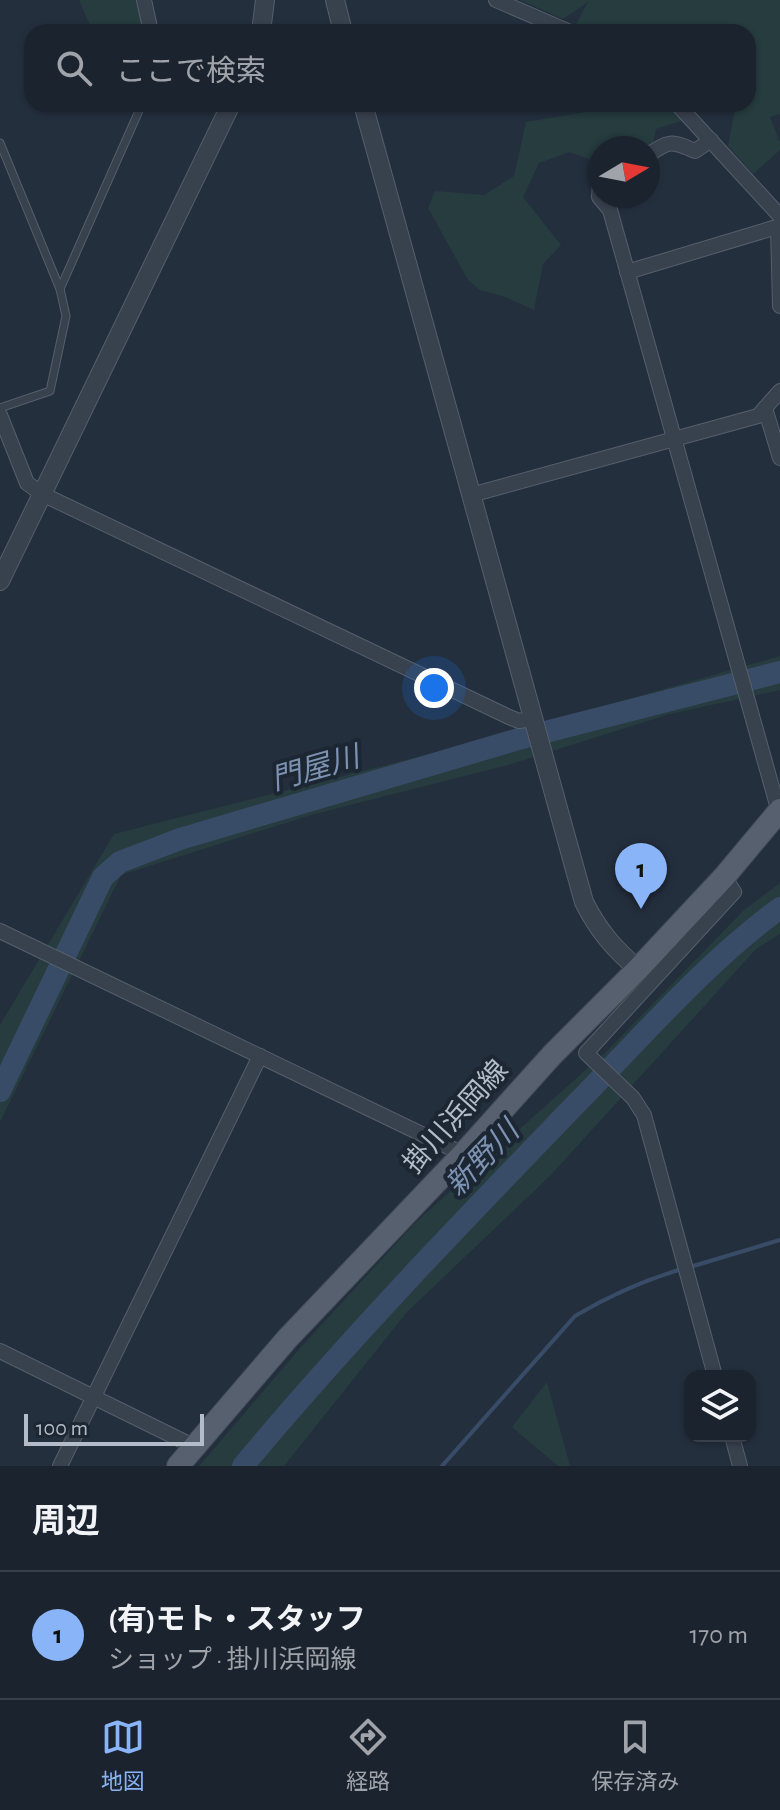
<!DOCTYPE html>
<html lang="ja">
<head>
<meta charset="utf-8">
<style>
	:root { --surface:#1b232e; --page:#282f3a; --text:#f1f3f6; --muted:#a0a4aa; --line:#39404a; --accent:#8ab4f8 }
	body { margin:0; font-family:"Alegreya Sans","Noto Sans JP",sans-serif; background:var(--page); color:var(--text) }
	.controls { position:absolute; right:24px; bottom:24px; display:grid; overflow:hidden; border-radius:16px; box-shadow:0 2px 6px #0004 }
	.controls button { width:72px; height:72px; display:grid; place-items:center; padding:0; border:0; border-bottom:2px solid var(--line); background:var(--surface); color:var(--text); font:40px sans-serif }
	.compass { position:absolute; left:588px; top:136px; width:72px; height:72px; border-radius:50%; background:var(--surface); box-shadow:0 2px 6px #0004; rotate:80deg }
	.scale { position:absolute; left:24px; bottom:20px; width:180px; box-sizing:border-box; padding-left:8px; border:4px solid #b4bcc9; border-top:0; font-size:22px; line-height:28px; white-space:nowrap; color:#b4bcc9; -webkit-text-stroke:6px #1d2633; paint-order:stroke }
	.you { position:absolute; left:434px; top:688px; width:28px; height:28px; margin:-20px; border:6px solid #fff; border-radius:50%; background:#1a73e8; box-shadow:0 0 0 12px #1a73e833 }
	.badge { display:grid; place-items:center; width:52px; height:52px; border-radius:50%; background:var(--accent); color:#111; font-size:26px; font-weight:700 }
	.pin { position:absolute; translate:-50% -66px; filter:drop-shadow(0 2px 4px #0008) }
	.pin::after { content:''; position:absolute; top:42px; width:28px; height:24px; background:inherit; clip-path:polygon(0 0,100% 0,50% 100%) }
	.list { margin:0; padding:0; list-style:none }
	h2 { display:flex; justify-content:space-between; align-items:center; height:104px; margin:0; padding:0 32px; font-size:34px }
	h2 small { font-size:26px; font-weight:400; color:var(--muted) }
	.list li { display:grid; grid-template-columns:52px 1fr auto; gap:24px; align-items:center; box-sizing:border-box; height:128px; padding:0 32px; border-top:2px solid var(--line) }
	.list b { display:block; font-size:30px; white-space:nowrap }
	.list p { margin:0; font-size:26px; white-space:nowrap; color:var(--muted) }
	.list em { font-size:26px; font-style:normal; color:var(--muted) }
	.icon { flex:none; width:44px; height:44px; fill:none; stroke:currentColor; stroke-width:2; stroke-linecap:round; stroke-linejoin:round }
	.map { position:relative; flex:none; width:780px; height:1466px; overflow:hidden }
	.search { position:absolute; background:var(--surface); box-shadow:0 2px 6px #0004; left:24px; right:24px; top:24px; height:88px; display:flex; align-items:center; gap:20px; box-sizing:border-box; padding:0 28px; border-radius:24px; color:var(--muted); font-size:30px }
	.sheet { height:232px; background:var(--surface) }
	nav { display:flex; justify-content:space-around; align-items:center; box-sizing:border-box; height:112px; border-top:2px solid var(--line); background:var(--surface); font-size:22px; color:var(--muted) }
	nav a { display:grid; justify-items:center; gap:4px }
	nav .on { color:var(--accent) }
	.map>svg:first-child { display:block }
	.green { fill:#263c3f }
	.lines { fill:none; stroke-linecap:round; stroke-linejoin:round }
	.stream { stroke:#394c67; stroke-width:4 }
	.river { stroke:#394c67; stroke-width:22 }
	.service-casing { stroke:#565f6c; stroke-width:9 }
	.minor-casing { stroke:#565f6c; stroke-width:16 }
	.tertiary-casing { stroke:#565f6c; stroke-width:20 }
	.primary-casing { stroke:#414a57; stroke-width:24 }
	.service { stroke:#38414e; stroke-width:7 }
	.minor { stroke:#38414e; stroke-width:14 }
	.tertiary { stroke:#38414e; stroke-width:18 }
	.primary { stroke:#56606e; stroke-width:22 }
	.labels { text-anchor:middle; stroke-width:8; stroke-linejoin:round; paint-order:stroke }
	.street-label { font-size:28px; fill:#b4bcc9; stroke:#1d2633 }
	.water-label { font-size:30px; font-style:italic; fill:#7c92b1; stroke:#1d2633 }
</style>
</head>
<body>
<div class="map">
<svg width="780" height="1466" viewBox="0 0 780 1466">
	<rect width="100%" height="100%" fill="#242f3e"/>
	<g class="green">
		<path d="M 79,0 L 139,0 L 145,26 L 136,32 L 93,32 Z"/>
		<path d="M 520,0 L 780,0 L 780,114 L 770,117 L 780,142 L 780,150 L 753,174 L 728,146 L 736,104 L 748,104 L 748,32 L 593,32 L 575,26 L 588,2 L 563,19 Z"/>
		<path d="M 600,104 L 686,104 L 690,118 L 656,129 L 651,153 L 648,148 L 600,148 L 600,163 L 569,152 L 539,163 L 523,197 L 561,245 L 543,264 L 534,310 L 505,297 L 480,290 L 468,280 L 428,208 L 435,191 L 484,195 L 514,176 L 526,122 L 598,110 Z"/>
		<path d="M 780,656 L 780,690 L 670,714 L 508,765 L 311,815 L 121,875 L 0,1122 L 0,1025 L 114,834 L 485,740 Z"/>
		<path d="M 780,883 L 780,934 L 756,949 L 550,1176 L 407,1312 L 284,1466 L 199,1466 L 301,1347 L 415,1223 L 609,1049 L 743,911 Z"/>
		<path d="M 547,1382 L 570,1466 L 558,1466 L 512,1427 Z"/>
	</g>
	<g class="lines">
		<g class="stream">
			<path d="M 690,1267 L 780,1240"/>
			<path d="M 442,1466 L 575,1316 C 609,1296 644,1280 682,1269"/>
		</g>
		<g class="river">
			<path d="M 0,1091 L 103,877 L 120,862 L 180,839 L 522,738 L 780,672"/>
			<path d="M 243,1466 C 348,1340 461,1223 575,1105 C 641,1038 704,964 780,908"/>
		</g>
		<g class="service-casing">
			<g id="service">
				<path d="M 0,143 L 60,289 L 66,316 L 50,391 L 0,408"/>
				<path d="M 60,289 L 142,104"/>
			</g>
		</g>
		<g class="minor-casing">
			<g id="minor">
				<path d="M 144,0 L 151,32"/>
				<path d="M 496,0 L 570,32"/>
				<path d="M 677,104 L 780,216"/>
				<path d="M 648,155 C 669,141 671,140 695,151 L 711,140"/>
				<path d="M 600,183 L 599,197 L 610,210 L 779,812"/>
				<path d="M 778,227 L 780,306"/>
				<path d="M 627,272 L 780,226"/>
				<path d="M 765,408 L 780,458"/>
				<path d="M 0,415 L 27,483 L 42,494 L 509,717 L 519,721 L 532,719"/>
				<path d="M 471,495 L 758,416 L 780,391"/>
				<path d="M 0,931 L 463,1154"/>
				<path d="M 0,1351 L 193,1446"/>
				<path d="M 715,1376 L 644,1115 L 633,1098 L 586,1053 L 734,892 L 724,877"/>
				<path d="M 732,1436 L 740,1466"/>
				<path d="M 60,1466 L 260,1056"/>
			</g>
		</g>
		<g class="tertiary-casing">
			<g id="tertiary">
				<path d="M 335,0 L 343,32"/>
				<path d="M 261,32 L 265,0"/>
				<path d="M 363,104 L 584,902 C 598,930 614,949 638,969"/>
				<path d="M 0,581 L 231,104"/>
			</g>
		</g>
		<g class="primary-casing">
			<path id="primary" d="M 178,1466 L 287,1339 L 463,1154 L 552,1055 L 638,969 L 724,877 L 780,810"/>
		</g>
		<use href="#service" class="service"/>
		<use href="#minor" class="minor"/>
		<use href="#tertiary" class="tertiary"/>
		<use href="#primary" class="primary"/>
	</g>
	<g class="labels">
		<g class="street-label">
			<text transform="translate(455 1116) rotate(-48)" y="10">掛川浜岡線</text>
		</g>
		<g class="water-label">
			<text transform="translate(315 768) rotate(-16)" y="10">門屋川</text>
			<text transform="translate(482 1158) rotate(-46)" y="10">新野川</text>
		</g>
	</g>
</svg>
<div class="controls">
<button><svg class="icon" aria-label="layers" viewBox="0 0 24 24"><path d="M12 4l9 5-9 5-9-5zM3 14l9 5 9-5"/></svg></button>
</div>
<svg class="compass" viewBox="-18 -18 36 36"><path d="M0-13l5 13h-10z" fill="#e53935"/><path d="M0 13l5-13h-10z" fill="#a0a4aa"/></svg>
<div class="scale">100 m</div>
<div class="you"></div>
<div class="pin badge" style="left:641px;top:909px">1</div>
<div class="search"><svg class="icon" aria-label="search" viewBox="0 0 24 24"><circle cx="10" cy="10" r="6"/><path d="M15 15l6 6"/></svg>ここで検索</div>
</div>
<section class="sheet">
<h2>周辺<small></small></h2>
<ul class="list">
<li><span class="badge">1</span><div><b>(有)モト・スタッフ</b><p>ショップ · 掛川浜岡線</p></div><em>170 m</em></li>
</ul>
</section>
<nav>
<a class="on"><svg class="icon" aria-label="map" viewBox="0 0 24 24"><path d="M3 6l6-2 6 2 6-2v14l-6 2-6-2-6 2zM9 4v14M15 6v14"/></svg>地図</a>
<a><svg class="icon" aria-label="directions" viewBox="0 0 24 24"><path d="M12 3l9 9-9 9-9-9zM9 14v-3h6M13 9l2 2-2 2"/></svg>経路</a>
<a><svg class="icon" aria-label="saved" viewBox="0 0 24 24"><path d="M7 4h10v16l-5-4-5 4z"/></svg>保存済み</a>
</nav>
</body>
</html>
